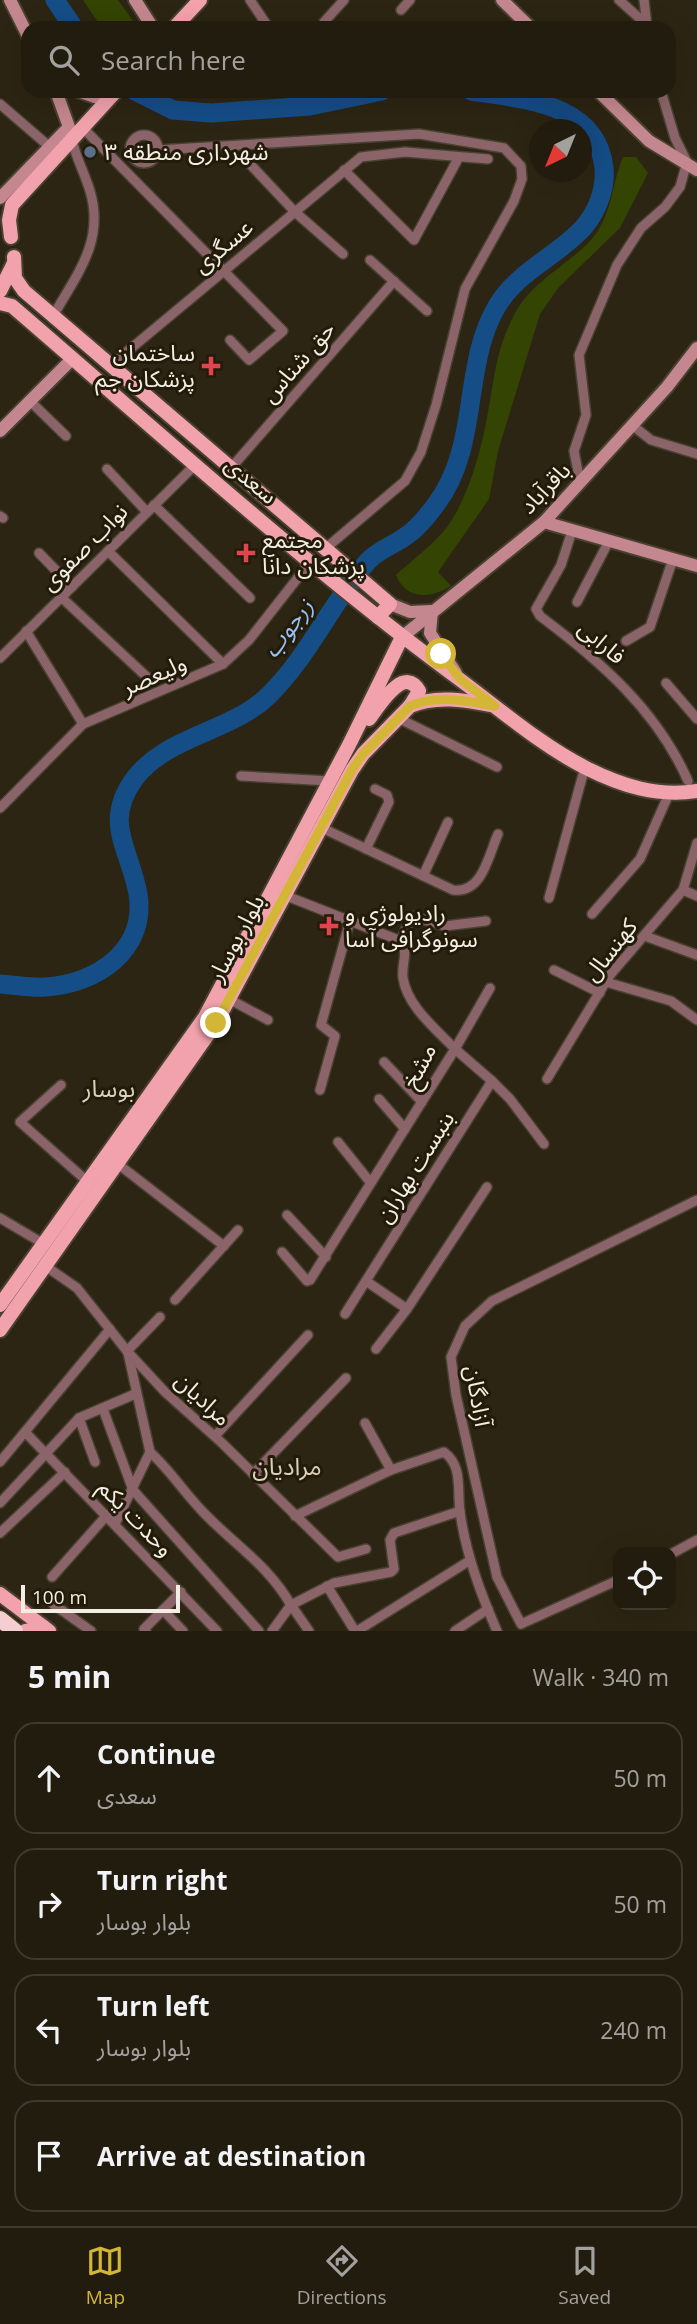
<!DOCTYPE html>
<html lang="en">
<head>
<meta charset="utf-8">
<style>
	:root { --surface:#221c0e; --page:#2a2517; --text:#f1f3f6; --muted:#a2a19e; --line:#3f3a2e; --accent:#d3b635 }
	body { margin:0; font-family:"Open Sans","Noto Sans Arabic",sans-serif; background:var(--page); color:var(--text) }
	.controls { position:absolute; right:21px; bottom:21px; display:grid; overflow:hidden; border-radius:14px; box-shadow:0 7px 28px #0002 }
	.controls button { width:63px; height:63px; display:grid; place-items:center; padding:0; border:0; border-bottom:2px solid var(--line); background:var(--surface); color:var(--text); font:35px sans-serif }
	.compass { position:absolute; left:529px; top:119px; width:63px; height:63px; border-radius:50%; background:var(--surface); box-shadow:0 7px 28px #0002; rotate:223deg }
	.scale { position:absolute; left:21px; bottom:18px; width:159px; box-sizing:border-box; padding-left:7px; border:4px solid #f3eee3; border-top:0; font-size:19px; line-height:24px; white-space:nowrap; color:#f3eee3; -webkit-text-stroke:5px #231b09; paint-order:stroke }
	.stop { position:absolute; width:21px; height:21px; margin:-16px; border:5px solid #d3b635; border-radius:50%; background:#fff }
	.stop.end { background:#d3b635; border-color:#fff; box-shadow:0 2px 7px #0008 }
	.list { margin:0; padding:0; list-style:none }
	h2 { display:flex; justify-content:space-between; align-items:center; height:91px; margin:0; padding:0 28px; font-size:30px }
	h2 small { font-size:23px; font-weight:400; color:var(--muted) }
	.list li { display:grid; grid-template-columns:46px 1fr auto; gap:21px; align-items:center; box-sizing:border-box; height:112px; margin:0 14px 14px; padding:0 14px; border:2px solid var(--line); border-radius:21px }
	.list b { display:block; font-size:26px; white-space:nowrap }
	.list p { margin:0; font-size:23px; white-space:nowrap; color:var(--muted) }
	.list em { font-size:23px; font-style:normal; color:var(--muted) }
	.icon { flex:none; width:38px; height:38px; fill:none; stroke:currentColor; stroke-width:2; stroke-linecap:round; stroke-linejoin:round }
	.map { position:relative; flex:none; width:697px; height:1631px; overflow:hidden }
	.search { position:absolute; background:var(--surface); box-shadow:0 7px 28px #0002; left:21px; right:21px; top:21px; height:77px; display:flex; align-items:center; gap:18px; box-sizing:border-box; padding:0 24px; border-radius:21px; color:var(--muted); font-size:26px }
	.sheet { height:595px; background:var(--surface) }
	nav { display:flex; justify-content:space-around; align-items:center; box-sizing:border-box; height:98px; border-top:2px solid var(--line); background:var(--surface); font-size:19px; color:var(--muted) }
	nav a { display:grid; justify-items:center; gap:4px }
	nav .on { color:var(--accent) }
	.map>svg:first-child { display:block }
	.green { fill:#334403 }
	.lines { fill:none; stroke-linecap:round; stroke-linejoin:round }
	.river { stroke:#154d87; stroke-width:19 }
	.street-casing { stroke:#494130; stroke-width:12 }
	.secondary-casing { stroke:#494130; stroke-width:16 }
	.primary-casing { stroke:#494130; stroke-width:18 }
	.highway-casing { stroke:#494130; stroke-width:19 }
	.street { stroke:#8b6469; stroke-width:9 }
	.secondary { stroke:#c5878f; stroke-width:12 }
	.primary { stroke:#f2a2ac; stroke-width:14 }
	.highway { stroke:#f6ced2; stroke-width:16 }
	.route { stroke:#d3b635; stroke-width:9 }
	.service-dot { fill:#5c6f8a; stroke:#231b09; stroke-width:2.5 }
	.health-dot { fill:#e0444e; stroke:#231b09; stroke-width:2.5 }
	.labels { text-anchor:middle; stroke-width:6; stroke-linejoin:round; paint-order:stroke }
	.poi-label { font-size:23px; fill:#f3eee3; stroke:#231b09; text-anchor:start }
	.street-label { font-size:23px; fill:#f3eee3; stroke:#231b09 }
	.water-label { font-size:24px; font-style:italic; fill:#97c1f4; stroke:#231b09 }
	.neighbourhood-label { font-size:24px; fill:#dbd1ba; stroke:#231b09 }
</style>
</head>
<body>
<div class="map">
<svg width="697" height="1631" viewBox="0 0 697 1631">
	<rect width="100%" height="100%" fill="#2d2513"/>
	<g class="green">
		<path d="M 83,0 L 118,0 L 138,28 L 102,28 Z"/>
		<path d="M 623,157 L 636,157 L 648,173 L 620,228 L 559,287 L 540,314 L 498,451 L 489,499 L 438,572 L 451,586 C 430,599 406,600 396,575 C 411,561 429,548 443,532 C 467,504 482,448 488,412 C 495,375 496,350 514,315 C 530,283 566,266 590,241 C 612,218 611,185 623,157 Z"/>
	</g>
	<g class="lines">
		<g class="river">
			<path d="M 55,0 L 74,28"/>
			<path d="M 135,91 L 173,110 L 211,113 L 310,106 L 382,91"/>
			<path d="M 0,984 C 15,985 31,988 45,987 C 97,984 147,950 138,894 C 130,849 102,822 135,778 C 167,736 230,732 267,697 C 308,658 331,603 368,561 C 378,550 394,545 406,536 C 417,529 429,514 437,503 C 480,445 462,365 497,306 C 518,271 556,257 583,228 C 597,212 606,189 604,168 C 597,103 523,99 471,91"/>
		</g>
		<g class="street-casing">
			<g id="street">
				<path d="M 250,0 L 269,28"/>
				<path d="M 619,0 L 647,25"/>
				<path d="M 644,0 L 647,26"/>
				<path d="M 401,10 L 410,0"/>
				<path d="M 324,22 L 344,0"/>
				<path d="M 0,104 L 51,148"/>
				<path d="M 83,128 L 283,331 L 249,360 L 230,340"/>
				<circle cx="144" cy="149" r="14"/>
				<path d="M 158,150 L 419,134 L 504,148 L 521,166 L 522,179 L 514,201 L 465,289 L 436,405 L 421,452 L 405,481 L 326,548"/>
				<path d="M 248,162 L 295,212 L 343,254"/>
				<path d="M 344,170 L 414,240 L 459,157"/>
				<path d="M 370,260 L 427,311"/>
				<path d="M 53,316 C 77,274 105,241 90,191 C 85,174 76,158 72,140"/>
				<path d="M 111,365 L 361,157 L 405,152 L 488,159"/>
				<path d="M 30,401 L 66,436"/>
				<path d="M 632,425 L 651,440 L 697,454"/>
				<path d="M 231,468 L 394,281"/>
				<path d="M 107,469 L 147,512"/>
				<path d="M 580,482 L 574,451 L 586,415 L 579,355 L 617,265 L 641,228 L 665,207 L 680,187 L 687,162 L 675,138 L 661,91"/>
				<path d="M 154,505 L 250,598"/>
				<path d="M 0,516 L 3,518"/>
				<path d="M 572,531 L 561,565 L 536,609 L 540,616 C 600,661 657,710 688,781"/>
				<path d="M 108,551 L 223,664"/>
				<path d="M 39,553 L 72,587"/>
				<path d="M 61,597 L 148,678"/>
				<path d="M 577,602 L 609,541"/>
				<path d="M 26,631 L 83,724"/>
				<path d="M 626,641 L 650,627 L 673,559"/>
				<path d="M 0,658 L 196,464"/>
				<path d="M 666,683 L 697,719"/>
				<path d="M 398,718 L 497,767"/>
				<path d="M 241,776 L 330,781"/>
				<path d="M 0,808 L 83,724 L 223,664 L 249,640 L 311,561"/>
				<path d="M 320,827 L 453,890 C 482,894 488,857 498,834"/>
				<path d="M 366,849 L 389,802 L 387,795 L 375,789"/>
				<path d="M 423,876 L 448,822"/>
				<path d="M 683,890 L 697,896"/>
				<path d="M 549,898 L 585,767"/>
				<path d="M 592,914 L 640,859 L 668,796"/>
				<path d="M 645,936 L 697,955"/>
				<path d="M 401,941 L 411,916 L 445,926 L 486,921"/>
				<path d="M 554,970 L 600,993"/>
				<path d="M 606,982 L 671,1001 L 697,1020"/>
				<path d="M 229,999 L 268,1020"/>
				<path d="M 384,1062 L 422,1102"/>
				<path d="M 547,1079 L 610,975 L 683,890 L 697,843"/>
				<path d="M 492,1081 L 510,1099 L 544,1144"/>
				<path d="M 61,1085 L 20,1122 L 88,1182"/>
				<path d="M 320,1090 L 335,1036 L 321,1025 L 350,921"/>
				<path d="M 379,1099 L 405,1129"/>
				<path d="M 338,1142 L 370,1182"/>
				<path d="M 118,1164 L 224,1246"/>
				<path d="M 287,1215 L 326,1257"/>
				<path d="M 0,1218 L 44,1244"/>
				<path d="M 282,1252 L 307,1281 L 310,1280 L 455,1049 C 436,1029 407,1006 403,978 C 401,964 409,954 401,941 L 284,895"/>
				<path d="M 44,1265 L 77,1288 L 127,1351 L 165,1392 L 222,1443 L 338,1557 L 366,1549"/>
				<path d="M 366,1281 L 407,1309"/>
				<path d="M 175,1300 L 238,1230"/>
				<path d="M 345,1314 L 492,1081 L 455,1049 L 490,988"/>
				<path d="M 376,1349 L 407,1309 L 487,1187"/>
				<path d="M 127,1351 L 160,1317"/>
				<path d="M 103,1409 L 133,1490 L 259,1631"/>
				<path d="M 79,1418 L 95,1462"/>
				<path d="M 365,1423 L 391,1470"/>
				<path d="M 25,1432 L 217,1631"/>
				<path d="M 215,1436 L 308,1335"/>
				<path d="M 150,1452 C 171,1471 185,1494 205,1514 C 236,1546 268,1565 291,1605 L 272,1631"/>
				<path d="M 0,1462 L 110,1329"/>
				<path d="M 253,1474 L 346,1378"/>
				<path d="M 0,1503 L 79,1418 L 135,1394"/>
				<path d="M 295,1516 L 391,1470 L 444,1452 C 463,1466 457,1489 460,1512 C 466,1554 480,1592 497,1631"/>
				<path d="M 115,1524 L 150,1452 L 128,1353"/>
				<path d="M 0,1533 L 65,1472"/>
				<path d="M 671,1554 L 697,1540"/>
				<path d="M 52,1577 L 107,1515"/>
				<path d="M 618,1580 L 521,1624 L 497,1577 L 456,1395 L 451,1357 L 465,1326 L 492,1301 L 697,1200"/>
				<path d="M 327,1586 L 355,1631"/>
				<path d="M 53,1604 L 91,1631"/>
				<path d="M 163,1610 L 183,1631"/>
				<path d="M 146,1631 L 144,1629 L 181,1592"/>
				<path d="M 309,1631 L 291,1605 L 334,1583 L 391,1572 L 394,1569 L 390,1540 L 394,1533 L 460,1511"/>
				<path d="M 357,1631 L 469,1561"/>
				<path d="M 455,1631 L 488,1609"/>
			</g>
		</g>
		<g class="secondary-casing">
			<g id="secondary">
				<path d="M 10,0 L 28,36"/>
				<path d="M 135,0 L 153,28"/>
				<path d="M 502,0 L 531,28"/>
				<path d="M 78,91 L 95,97 L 116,92"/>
				<path d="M 598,91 L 649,141 L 697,170"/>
				<path d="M 0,198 L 69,127 L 56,91"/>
				<path d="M 0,431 L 73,358"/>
				<path d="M 544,522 L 697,566"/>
				<path d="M 390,604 L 410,612 L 432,611"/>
				<path d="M 432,611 L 430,633 L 456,673"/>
				<path d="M 402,637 L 544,522 L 667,387 L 697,348"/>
			</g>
		</g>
		<g class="primary-casing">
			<g id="primary">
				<path d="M 174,28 L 200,0"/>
				<path d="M 11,237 L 9,220 L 12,205 L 116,91"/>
				<path d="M 14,257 L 15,278 L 24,291 L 390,604 L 378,617"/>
				<path d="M 0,291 L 13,265"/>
				<path d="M 0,303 L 12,306 C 155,429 300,561 451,673 C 495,705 537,743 586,768 C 622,786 657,797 697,791"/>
				<path d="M 369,719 C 379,706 404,664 419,691 L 410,706"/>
				<path d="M 0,1305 L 205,1017 L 349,745 L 402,637"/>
				<path d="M 0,1330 L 216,1023 L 352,770 L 363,754 L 410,706 C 436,695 464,700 491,705"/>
				<path d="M 0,1594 L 49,1631"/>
				<path d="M 25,1631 L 44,1627"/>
			</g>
		</g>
		<g class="highway-casing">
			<path id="highway" d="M 0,1619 L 15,1631"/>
		</g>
		<use href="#street" class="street"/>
		<use href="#secondary" class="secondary"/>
		<use href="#primary" class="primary"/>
		<use href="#highway" class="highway"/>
	</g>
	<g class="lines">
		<path class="route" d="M 216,1023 L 352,770 L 363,754 L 410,706 C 437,694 467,701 495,706 L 460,679 L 441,654"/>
	</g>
	<circle class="service-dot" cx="90" cy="152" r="7"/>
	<g class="health-dot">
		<path d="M207.5 355.5h7v7h7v7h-7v7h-7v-7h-7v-7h7z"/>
		<path d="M242.5 542.5h7v7h7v7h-7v7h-7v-7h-7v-7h7z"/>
		<path d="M325.5 915.5h7v7h7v7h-7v7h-7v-7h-7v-7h7z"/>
	</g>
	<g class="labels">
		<g class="poi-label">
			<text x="104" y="160">شهرداری منطقه ۳</text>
			<text x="195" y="361" text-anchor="end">ساختمان<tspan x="195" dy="26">پزشکان جم</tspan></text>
			<text x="262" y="548">مجتمع<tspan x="262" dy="26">پزشکان دانا</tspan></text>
			<text x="345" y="921">رادیولوژی و<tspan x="345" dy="26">سونوگرافی آسا</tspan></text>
		</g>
		<g class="street-label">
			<text transform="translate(223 246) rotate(-40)" y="8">عسگری</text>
			<text transform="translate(298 362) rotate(-49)" y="8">حق شناس</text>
			<text transform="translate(251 480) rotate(40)" y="8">سعدی</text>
			<text transform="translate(545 488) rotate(-46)" y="8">باقرآباد</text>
			<text transform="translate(84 547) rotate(-45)" y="8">نواب صفوی</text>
			<text transform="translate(602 642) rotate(41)" y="8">فارابی</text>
			<text transform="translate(154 675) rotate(-24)" y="8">ولیعصر</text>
			<text transform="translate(236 938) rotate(-62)" y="8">بلوار بوسار</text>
			<text transform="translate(610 950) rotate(-52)" y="8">کهنسال</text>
			<text transform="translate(419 1066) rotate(-62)" y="8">مشخ</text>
			<text transform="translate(415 1167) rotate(-58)" y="8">بنبست بهاران</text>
			<text transform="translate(478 1396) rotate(80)" y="8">آزادگان</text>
			<text transform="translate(203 1399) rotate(43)" y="8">مرادیان</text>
			<text transform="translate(136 1518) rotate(46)" y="8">وحدت یکم</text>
		</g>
		<g class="water-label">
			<text transform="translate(288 628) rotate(-53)" y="8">زرجوب</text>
		</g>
		<g class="neighbourhood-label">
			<text x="109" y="1097">بوسار</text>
			<text x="287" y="1475">مرادیان</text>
		</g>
	</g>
</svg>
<div class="controls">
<button><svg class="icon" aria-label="locate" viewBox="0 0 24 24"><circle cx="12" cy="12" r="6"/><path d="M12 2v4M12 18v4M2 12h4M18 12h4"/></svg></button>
</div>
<svg class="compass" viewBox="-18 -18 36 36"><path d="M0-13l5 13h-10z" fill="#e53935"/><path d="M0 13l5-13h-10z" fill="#a2a19e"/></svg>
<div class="scale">100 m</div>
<div class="stop" style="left:441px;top:654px"></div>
<div class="stop end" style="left:216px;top:1023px"></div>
<div class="search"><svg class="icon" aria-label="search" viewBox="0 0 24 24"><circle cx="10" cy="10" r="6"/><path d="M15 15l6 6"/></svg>Search here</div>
</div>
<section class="sheet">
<h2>5 min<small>Walk · 340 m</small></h2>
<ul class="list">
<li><svg class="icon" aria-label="ahead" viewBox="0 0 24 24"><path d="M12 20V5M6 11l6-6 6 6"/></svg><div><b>Continue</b><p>سعدی</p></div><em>50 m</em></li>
<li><svg class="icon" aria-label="right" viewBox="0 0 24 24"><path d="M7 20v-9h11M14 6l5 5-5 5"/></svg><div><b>Turn right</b><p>بلوار بوسار</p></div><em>50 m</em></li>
<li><svg class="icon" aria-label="left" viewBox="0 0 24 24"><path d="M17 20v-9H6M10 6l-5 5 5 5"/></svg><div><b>Turn left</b><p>بلوار بوسار</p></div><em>240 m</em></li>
<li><svg class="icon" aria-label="arrive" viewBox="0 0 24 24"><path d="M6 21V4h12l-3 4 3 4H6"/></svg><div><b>Arrive at destination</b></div></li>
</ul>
</section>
<nav>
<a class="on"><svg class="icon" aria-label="map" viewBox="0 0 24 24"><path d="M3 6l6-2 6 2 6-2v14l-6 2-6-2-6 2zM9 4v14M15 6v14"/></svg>Map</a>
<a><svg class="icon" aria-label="directions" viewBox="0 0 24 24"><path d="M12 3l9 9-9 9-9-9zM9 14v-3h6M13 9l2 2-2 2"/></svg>Directions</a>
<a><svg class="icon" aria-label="saved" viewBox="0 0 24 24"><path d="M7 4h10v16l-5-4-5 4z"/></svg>Saved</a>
</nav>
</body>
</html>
